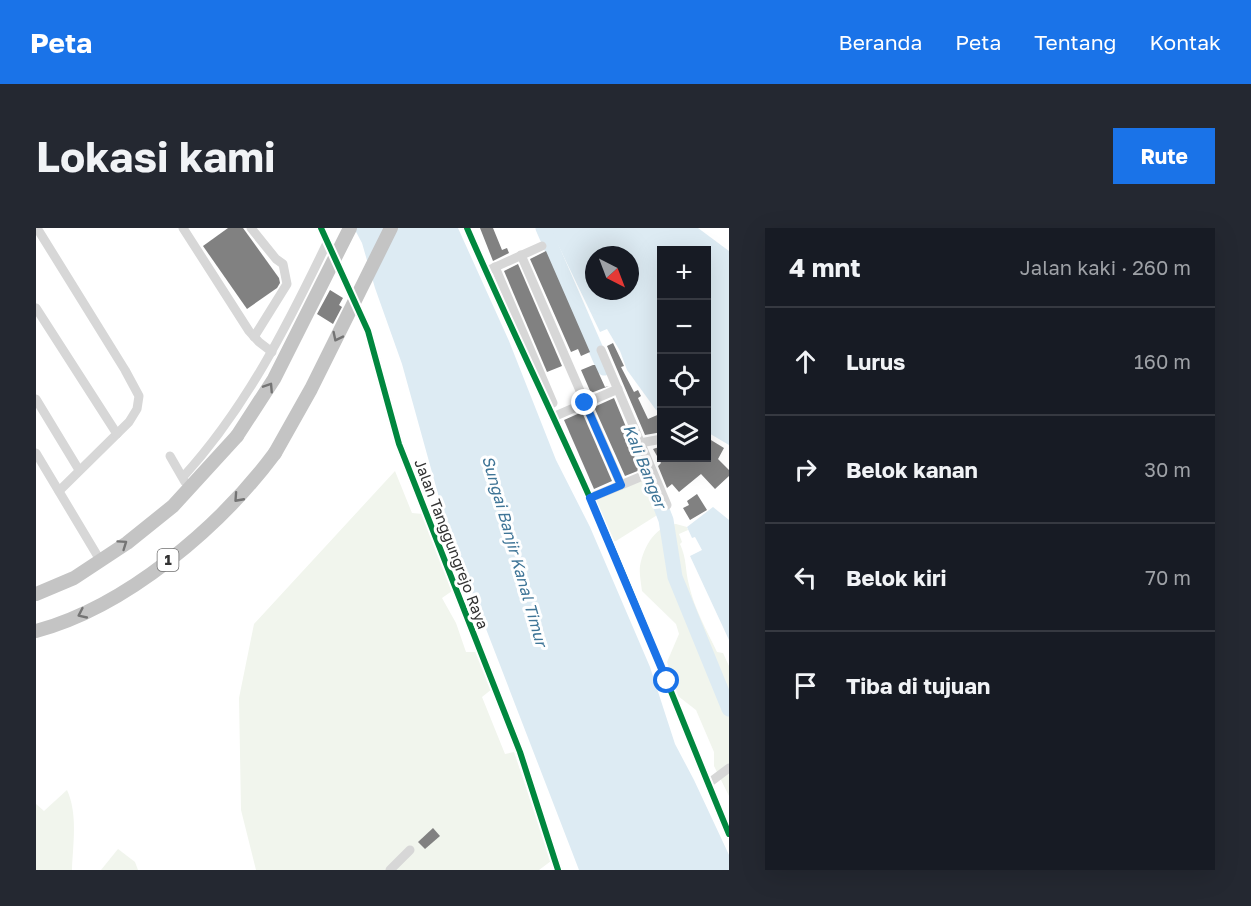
<!DOCTYPE html>
<html lang="id">
<head>
<meta charset="utf-8">
<style>
	:root { --surface:#171b24; --page:#242831; --text:#f1f3f6; --muted:#9ea1a6; --line:#363941; --accent:#1a73e8 }
	body { margin:0; font-family:"Golos Text",sans-serif; background:var(--page); color:var(--text) }
	.controls { position:absolute; right:18px; top:18px; display:grid; overflow:hidden; border-radius:0px; box-shadow:0 6px 24px #0002 }
	.controls button { width:54px; height:54px; display:grid; place-items:center; padding:0; border:0; border-bottom:2px solid var(--line); background:var(--surface); color:var(--text); font:30px sans-serif }
	.compass { position:absolute; left:549px; top:18px; width:54px; height:54px; border-radius:50%; background:var(--surface); box-shadow:0 6px 24px #0002; rotate:138deg }
	.stop { position:absolute; width:18px; height:18px; margin:-14px; border:4px solid #1a73e8; border-radius:50%; background:#fff }
	.stop.end { background:#1a73e8; border-color:#fff; box-shadow:0 2px 6px #0008 }
	.list { margin:0; padding:0; list-style:none }
	h2 { display:flex; justify-content:space-between; align-items:center; height:78px; margin:0; padding:0 24px; font-size:26px }
	h2 small { font-size:20px; font-weight:400; color:var(--muted) }
	.list li { display:grid; grid-template-columns:39px 1fr auto; gap:18px; align-items:center; box-sizing:border-box; height:108px; padding:0 24px; border-top:2px solid var(--line) }
	.list b { display:block; font-size:22px; white-space:nowrap }
	.list em { font-size:20px; font-style:normal; color:var(--muted) }
	.icon { flex:none; width:33px; height:33px; fill:none; stroke:currentColor; stroke-width:2; stroke-linecap:round; stroke-linejoin:round }
	.map { position:relative; flex:none; width:693px; height:642px; overflow:hidden; border-radius:0px }
	header { display:flex; align-items:center; gap:36px; box-sizing:border-box; height:84px; padding:0 30px; background:var(--accent); color:#fff }
	header strong { font-size:28px }
	nav { display:flex; gap:33px; margin-inline-start:auto; font-size:21px }
	.intro { display:flex; align-items:center; justify-content:space-between; box-sizing:border-box; height:144px; padding:0 36px }
	h1 { margin:0; font-size:42px }
	.button { padding:15px 27px; border-radius:0px; background:var(--accent); color:#fff; font-size:21px; font-weight:700 }
	main { display:flex; gap:36px; padding:0 36px }
	aside { flex:1; background:var(--surface); border-radius:0px; box-shadow:0 6px 24px #0002 }
	.map>svg:first-child { display:block }
	.green { fill:#f1f5ed }
	.water { fill:#ddebf3; fill-rule:evenodd }
	.lines { fill:none; stroke-linecap:round; stroke-linejoin:round }
	.river { stroke:#ddebf3; stroke-width:15 }
	.building { fill:#818181 }
	.minor { stroke:#d7d7d7; stroke-width:9 }
	.highway { stroke:#c4c4c4; stroke-width:14 }
	.highway-bridge { stroke:#c4c4c4; stroke-width:14 }
	.cycleway-casing { stroke:#fff; stroke-width:10 }
	.cycleway { stroke:#00873e; stroke-width:6 }
	.oneway { stroke:#747474 }
	.route { stroke:#1a73e8; stroke-width:8 }
	.labels { text-anchor:middle; stroke-width:6; stroke-linejoin:round; paint-order:stroke }
	.shield { fill:#fff; stroke:#707070; stroke-width:1.5 }
	.shield-label { font-size:14px; font-weight:bold; fill:#333 }
	.street-label { font-size:15px; fill:#333; stroke:#fff }
	.water-label { font-size:16px; font-style:italic; fill:#3f7597; stroke:#fff }
</style>
</head>
<body>
<header>
<strong>Peta</strong>
<nav><a>Beranda</a><a>Peta</a><a>Tentang</a><a>Kontak</a></nav>
</header>
<div class="intro"><h1>Lokasi kami</h1><a class="button">Rute</a></div>
<main>
<div class="map">
<svg width="693" height="642" viewBox="0 0 693 642">
	<rect width="100%" height="100%" fill="#fff"/>
	<g class="green">
		<path d="M 359,243 L 376,285 L 387,286 L 416,363 L 406,370 L 420,395 L 430,424 L 440,424 L 456,461 L 446,469 L 469,526 L 478,524 L 515,633 L 503,642 L 220,642 L 205,582 L 203,470 L 218,396 Z"/>
		<path d="M 612,250 L 626,284 L 580,313 L 576,313 L 558,272 Z"/>
		<path d="M 640,296 L 651,299 L 652,302 L 643,306 L 646,314 L 644,316 C 651,331 649,342 653,357 C 658,380 671,403 681,424 L 687,425 L 693,438 L 693,568 L 678,538 L 678,524 L 660,482 L 642,468 L 631,434 L 643,406 L 640,396 L 606,363 C 605,355 603,345 604,338 C 608,318 619,298 640,296 Z"/>
		<path d="M 31,562 C 42,586 37,616 36,642 L 0,642 L 0,576 L 8,583 Z"/>
		<path d="M 82,621 L 99,634 L 102,642 L 65,642 Z"/>
	</g>
	<g class="water">
		<path d="M 318,0 L 422,0 L 473,113 L 520,232 L 554,299 L 614,439 L 639,516 L 658,552 L 693,627 L 693,642 L 543,642 L 425,336 L 402,266 L 366,136 L 339,60 L 326,15 Z"/>
		<path d="M 514,0 L 662,0 L 693,23 L 693,217 L 671,204 L 670,22 L 626,22 L 625,184 L 620,182 L 591,142 L 584,123 L 571,101 L 564,104 ZM 558,27 L 594,27 L 594,63 L 558,63 Z"/>
		<path d="M 677,279 L 693,292 L 693,412 L 654,328 L 666,322 L 659,309 L 656,310 L 651,299 Z"/>
	</g>
	<g class="lines">
		<g class="river">
			<path d="M 507,0 L 568,140"/>
			<path d="M 599,212 L 630,292 L 639,349 L 693,481"/>
		</g>
	</g>
	<g class="building">
		<path d="M 192,0 L 207,0 L 243,50 L 244,55 L 241,60 L 211,81 L 167,18 Z"/>
		<path d="M 444,0 L 457,0 L 466,22 L 471,20 L 473,25 L 457,33 Z"/>
		<path d="M 510,23 L 554,124 L 545,128 L 542,121 L 535,124 L 494,31 Z"/>
		<path d="M 482,36 L 526,138 L 511,144 L 468,43 Z"/>
		<path d="M 294,62 L 307,70 L 303,77 L 306,79 L 297,96 L 281,86 Z"/>
		<path d="M 577,115 L 588,138 L 585,139 L 598,164 L 602,162 L 605,168 L 602,170 L 612,191 L 626,185 L 626,204 L 609,207 L 571,118 Z"/>
		<path d="M 557,137 L 559,137 L 569,159 L 573,158 L 555,165 L 545,142 Z"/>
		<path d="M 578,170 L 590,199 L 587,201 L 604,242 L 589,248 L 558,179 Z"/>
		<path d="M 546,184 L 576,253 L 558,261 L 528,192 Z"/>
		<path d="M 670,209 L 688,220 L 682,231 L 693,242 L 693,248 L 679,261 L 665,246 L 643,264 L 636,256 L 631,260 L 622,238 L 625,235 L 617,221 L 626,218 L 626,230 L 670,230 Z"/>
		<path d="M 661,266 L 671,282 L 654,292 L 647,280 L 653,277 L 651,273 Z"/>
		<path d="M 397,600 L 404,608 L 389,621 L 382,614 Z"/>
	</g>
	<g class="lines">
		<g class="minor">
			<path d="M 1,0 L 89,142 L 103,168 L 101,181 L 93,194 L 23,263"/>
			<path d="M 147,0 L 213,103 L 223,114 L 236,124"/>
			<path d="M 215,0 L 240,31 L 247,36 L 251,56 L 218,109"/>
			<path d="M 285,0 L 332,103 L 363,216 L 484,524 L 522,642"/>
			<path d="M 431,0 C 469,88 511,174 550,261 C 601,374 645,491 693,606"/>
			<path d="M 485,27 L 585,257"/>
			<path d="M 459,39 L 517,175"/>
			<path d="M 455,41 L 506,18"/>
			<path d="M 0,80 L 81,206"/>
			<path d="M 565,122 L 631,277"/>
			<path d="M 0,171 L 43,242"/>
			<path d="M 517,189 L 582,161"/>
			<path d="M 604,215 L 626,211"/>
			<path d="M 0,225 L 64,332"/>
			<path d="M 134,228 L 149,254"/>
			<path d="M 147,249 C 210,180 251,98 291,15"/>
			<path d="M 554,270 L 616,244"/>
			<path d="M 673,555 L 693,540"/>
			<path d="M 354,642 L 374,622"/>
		</g>
		<g class="highway">
			<path d="M 0,366 L 38,350 L 91,315 L 137,278 L 201,208"/>
			<path d="M 0,403 C 90,379 184,299 239,225"/>
		</g>
		<g class="highway-bridge">
			<path d="M 201,208 L 238,151 L 314,0"/>
			<path d="M 239,225 L 275,161 L 355,0"/>
		</g>
		<g class="cycleway-casing">
			<g id="cycleway">
				<path d="M 285,0 L 332,103 L 363,216 L 484,524 L 522,642"/>
				<path d="M 431,0 C 469,88 511,174 550,261 C 601,374 645,491 693,606"/>
			</g>
		</g>
		<use href="#cycleway" class="cycleway"/>
	</g>
	<defs><path id="oneway-chevron" d="M-2-3.5L2.5 0L-2 3.5" fill="none" stroke-width="1.6" stroke-linecap="round" stroke-linejoin="round" transform="scale(1.5)"/></defs>
	<g class="oneway">
		<use href="#oneway-chevron" transform="translate(301 109) rotate(116)"/>
		<use href="#oneway-chevron" transform="translate(233 159) rotate(-57)"/>
		<use href="#oneway-chevron" transform="translate(202 270) rotate(132)"/>
		<use href="#oneway-chevron" transform="translate(87 316) rotate(-35)"/>
		<use href="#oneway-chevron" transform="translate(46 386) rotate(155)"/>
	</g>
	<g class="lines">
		<path class="route" d="M 549,175 L 585,257 L 554,270 L 631,453"/>
	</g>
	<g class="labels">
		<rect class="shield" x="121.5" y="321" width="21" height="22" rx="4.5"/>
		<g class="shield-label">
			<text x="132" y="337">1</text>
		</g>
		<g class="street-label">
			<text transform="translate(415 316) rotate(69)" y="5">Jalan Tanggungrejo Raya</text>
		</g>
		<g class="water-label">
			<text transform="translate(609 238) rotate(68)" y="6">Kali Banger</text>
			<text transform="translate(479 323) rotate(74)" y="6">Sungai Banjir Kanal Timur</text>
		</g>
	</g>
</svg>
<div class="controls">
<button>+</button>
<button>−</button>
<button><svg class="icon" aria-label="locate" viewBox="0 0 24 24"><circle cx="12" cy="12" r="6"/><path d="M12 2v4M12 18v4M2 12h4M18 12h4"/></svg></button>
<button><svg class="icon" aria-label="layers" viewBox="0 0 24 24"><path d="M12 4l9 5-9 5-9-5zM3 14l9 5 9-5"/></svg></button>
</div>
<svg class="compass" viewBox="-18 -18 36 36"><path d="M0-13l5 13h-10z" fill="#e53935"/><path d="M0 13l5-13h-10z" fill="#9ea1a6"/></svg>
<div class="stop" style="left:631px;top:453px"></div>
<div class="stop end" style="left:549px;top:175px"></div>
</div>
<aside>
<h2>4 mnt<small>Jalan kaki · 260 m</small></h2>
<ul class="list">
<li><svg class="icon" aria-label="ahead" viewBox="0 0 24 24"><path d="M12 20V5M6 11l6-6 6 6"/></svg><div><b>Lurus</b></div><em>160 m</em></li>
<li><svg class="icon" aria-label="right" viewBox="0 0 24 24"><path d="M7 20v-9h11M14 6l5 5-5 5"/></svg><div><b>Belok kanan</b></div><em>30 m</em></li>
<li><svg class="icon" aria-label="left" viewBox="0 0 24 24"><path d="M17 20v-9H6M10 6l-5 5 5 5"/></svg><div><b>Belok kiri</b></div><em>70 m</em></li>
<li><svg class="icon" aria-label="arrive" viewBox="0 0 24 24"><path d="M6 21V4h12l-3 4 3 4H6"/></svg><div><b>Tiba di tujuan</b></div></li>
</ul>
</aside>
</main>
</body>
</html>
